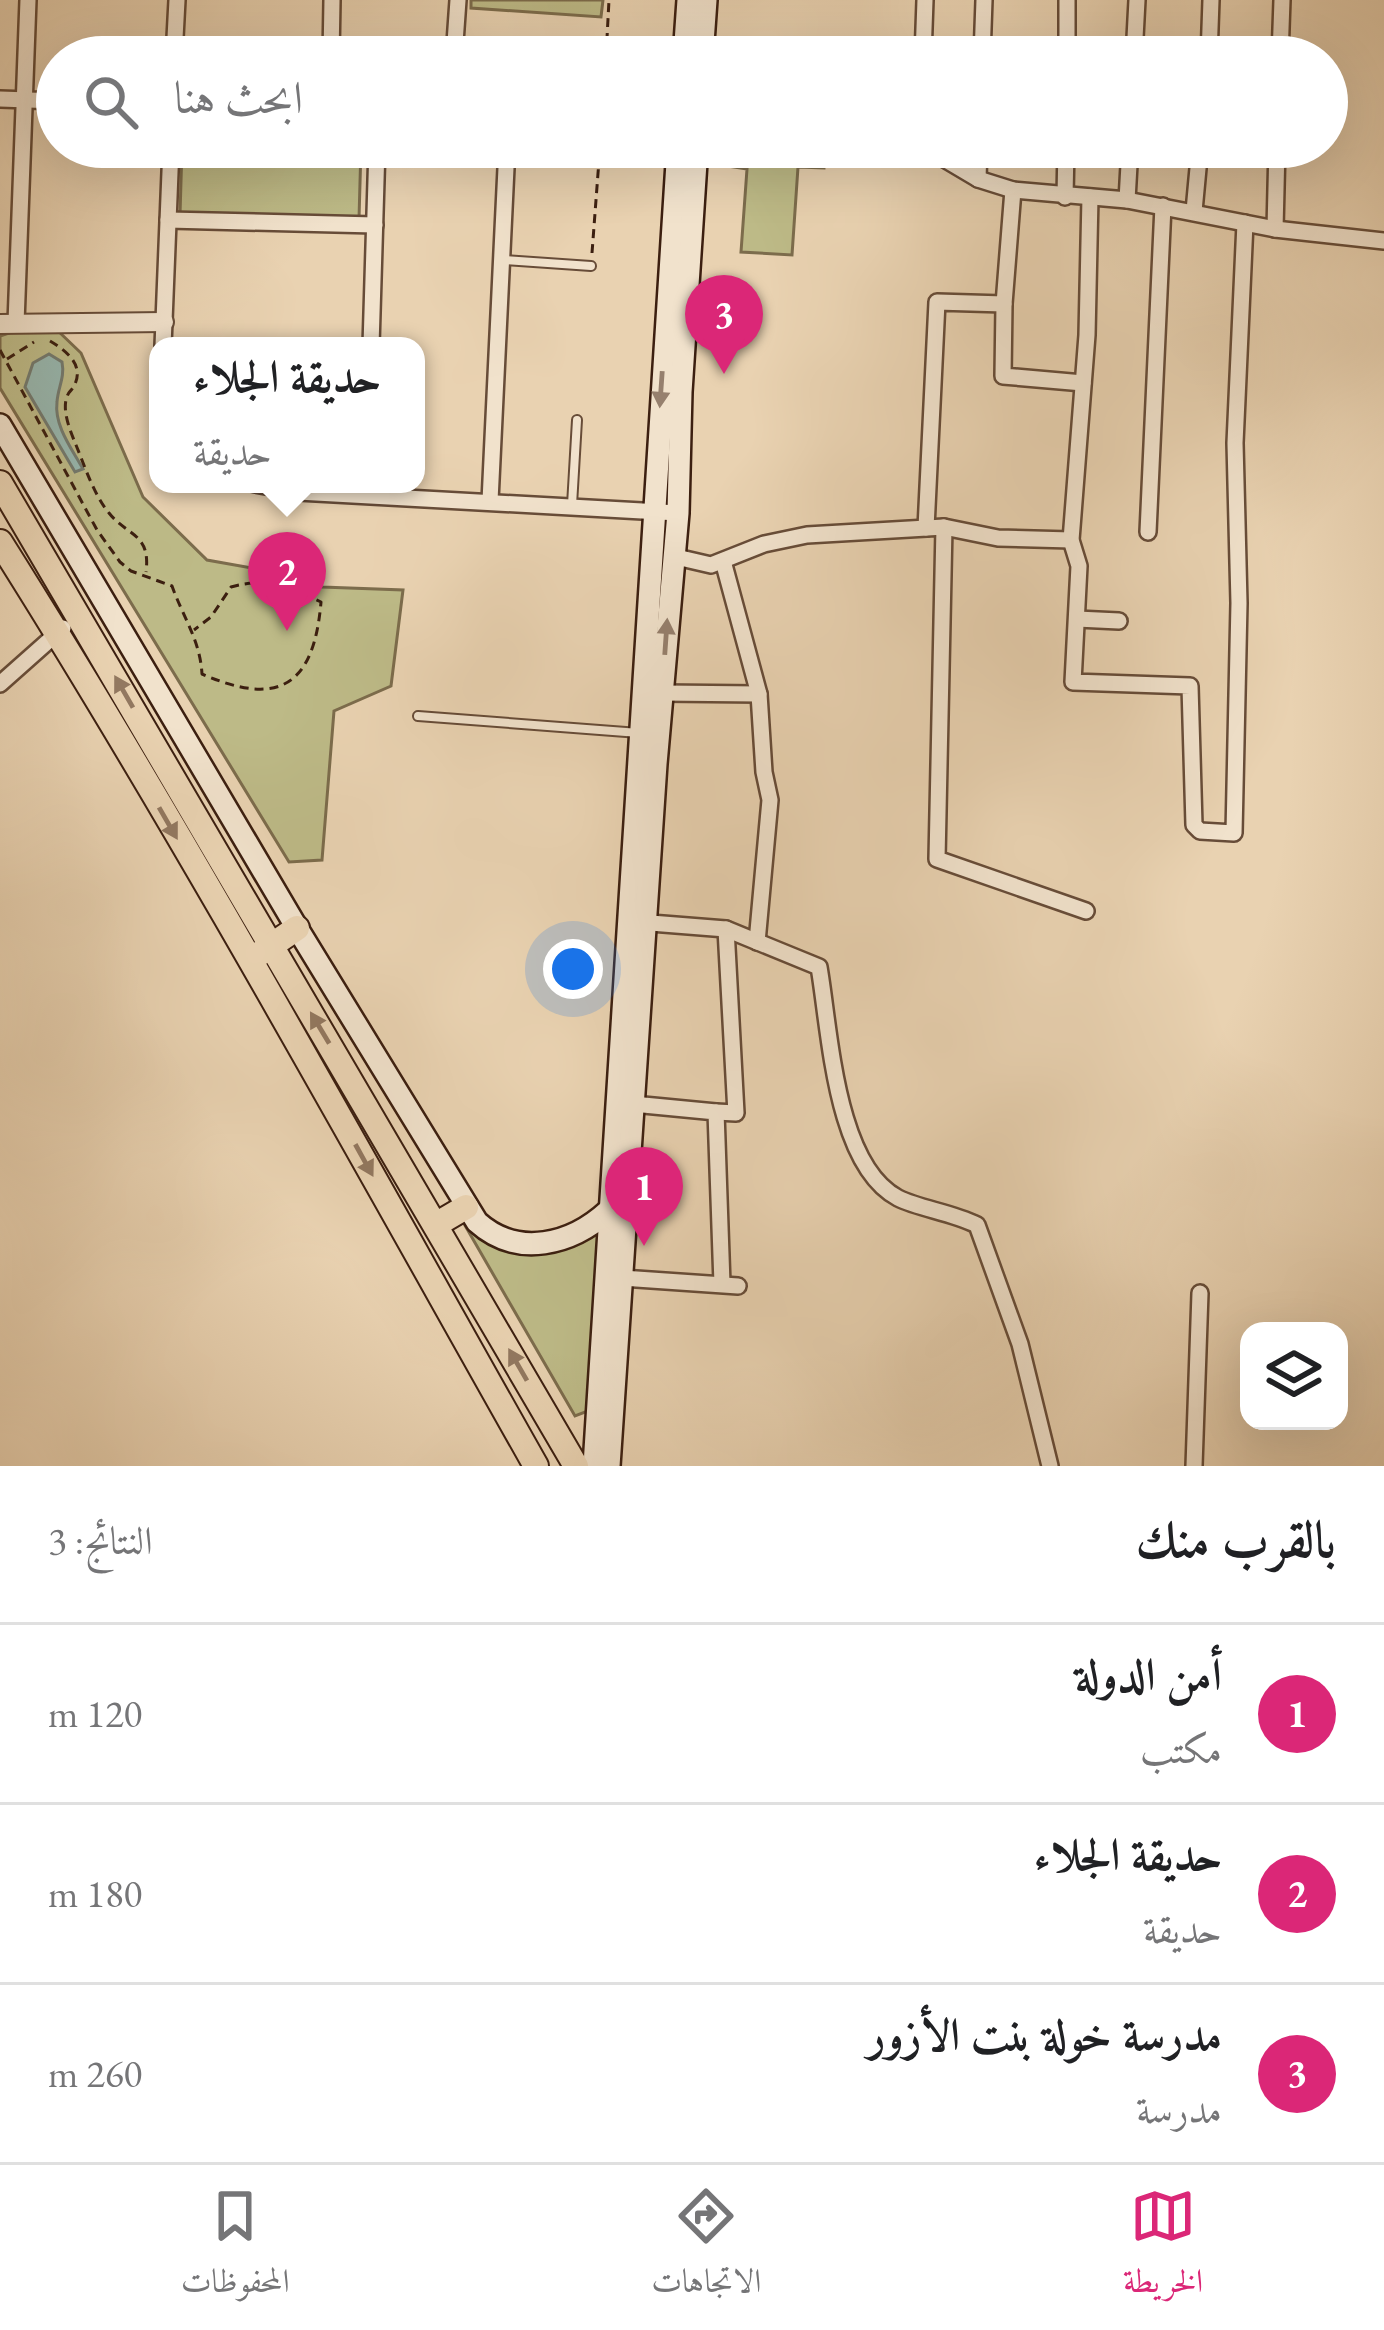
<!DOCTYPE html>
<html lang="ar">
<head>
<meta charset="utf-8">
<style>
	:root { --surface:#fff; --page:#f2f2f2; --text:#202124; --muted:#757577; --line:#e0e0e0; --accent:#db2777 }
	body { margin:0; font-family:"EB Garamond",Amiri,serif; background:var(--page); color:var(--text); direction:rtl }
	.controls { position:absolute; right:36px; bottom:36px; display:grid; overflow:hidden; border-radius:24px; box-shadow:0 12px 48px #0002 }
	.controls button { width:108px; height:108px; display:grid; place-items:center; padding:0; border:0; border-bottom:3px solid var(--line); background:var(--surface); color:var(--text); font:60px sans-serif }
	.you { position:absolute; left:573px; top:969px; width:42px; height:42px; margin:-30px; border:9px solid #fff; border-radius:50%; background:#1a73e8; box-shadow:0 0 0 18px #1a73e833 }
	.badge { display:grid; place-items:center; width:78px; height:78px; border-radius:50%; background:var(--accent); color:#fff; font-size:39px; font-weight:700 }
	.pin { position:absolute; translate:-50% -99px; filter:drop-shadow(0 3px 6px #0008) }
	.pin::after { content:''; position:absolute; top:63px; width:42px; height:36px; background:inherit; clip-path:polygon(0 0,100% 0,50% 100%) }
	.popup { position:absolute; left:149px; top:337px; width:276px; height:156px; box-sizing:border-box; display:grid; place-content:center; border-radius:24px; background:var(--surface); filter:drop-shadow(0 3px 9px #0005); font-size:39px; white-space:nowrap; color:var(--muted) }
	.popup b { font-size:45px; color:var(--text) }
	.popup::after { content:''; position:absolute; left:50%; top:100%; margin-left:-24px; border:24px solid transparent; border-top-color:var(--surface) }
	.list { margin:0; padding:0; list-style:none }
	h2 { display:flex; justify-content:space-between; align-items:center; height:156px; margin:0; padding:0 48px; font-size:51px }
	h2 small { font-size:39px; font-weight:400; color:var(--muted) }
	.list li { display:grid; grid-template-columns:78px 1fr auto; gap:36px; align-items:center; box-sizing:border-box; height:180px; padding:0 48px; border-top:3px solid var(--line) }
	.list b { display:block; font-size:45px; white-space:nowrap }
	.list p { margin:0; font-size:39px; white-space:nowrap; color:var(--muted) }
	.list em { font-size:39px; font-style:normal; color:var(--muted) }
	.icon { flex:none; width:66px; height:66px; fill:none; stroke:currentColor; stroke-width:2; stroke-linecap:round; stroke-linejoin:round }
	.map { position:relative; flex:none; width:1384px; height:1466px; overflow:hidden; direction:ltr }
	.search { position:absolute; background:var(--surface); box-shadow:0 12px 48px #0002; left:36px; right:36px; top:36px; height:132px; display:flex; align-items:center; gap:30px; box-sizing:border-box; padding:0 42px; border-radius:66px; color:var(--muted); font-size:45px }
	.sheet { height:696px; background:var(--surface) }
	nav { display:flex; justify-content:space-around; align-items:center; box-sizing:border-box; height:168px; border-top:3px solid var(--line); background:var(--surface); font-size:33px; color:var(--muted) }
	nav a { display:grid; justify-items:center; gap:6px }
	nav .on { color:var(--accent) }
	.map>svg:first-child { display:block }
	.green { fill:#bdba87; stroke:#7c6c4c; stroke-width:3 }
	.water { fill:#97b7af; stroke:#737a6f; stroke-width:3 }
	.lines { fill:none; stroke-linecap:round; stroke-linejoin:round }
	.service-casing { stroke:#674c38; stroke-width:12 }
	.minor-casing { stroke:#674c38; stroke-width:20 }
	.tertiary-casing { stroke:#674c38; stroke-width:22 }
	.secondary-casing { stroke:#3c1f10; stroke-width:26 }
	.primary-casing { stroke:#3c1f10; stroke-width:28 }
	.path { stroke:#3c1f10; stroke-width:3; stroke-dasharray:9 6; stroke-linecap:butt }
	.service { stroke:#f1e2cc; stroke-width:8 }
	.minor { stroke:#f1e2cc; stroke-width:15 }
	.tertiary { stroke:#f1e2cc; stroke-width:18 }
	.secondary { stroke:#f1e2cc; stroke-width:21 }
	.primary { stroke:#e9d2b1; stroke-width:24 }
	.oneway { fill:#96806e }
	.oneway2 { fill:#927860 }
</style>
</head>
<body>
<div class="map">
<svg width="1384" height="1466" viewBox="0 0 1384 1466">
	<rect width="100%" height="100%" fill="#e9d2b1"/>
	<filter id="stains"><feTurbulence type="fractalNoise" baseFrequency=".00167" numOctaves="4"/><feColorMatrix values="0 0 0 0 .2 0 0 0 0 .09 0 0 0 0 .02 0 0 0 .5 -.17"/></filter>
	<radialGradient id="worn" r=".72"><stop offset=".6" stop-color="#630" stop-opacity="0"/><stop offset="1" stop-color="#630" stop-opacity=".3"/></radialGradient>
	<g class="green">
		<path d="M 471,0 L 603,0 L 601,17 L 471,8 Z"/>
		<path d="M 182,147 L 361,147 L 359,219 L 180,215 Z"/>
		<path d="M 722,147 L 825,147 L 824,168 L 798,167 L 792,255 L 741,252 L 747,169 L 721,165 Z"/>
		<path d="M 57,330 L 81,353 L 143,497 L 207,560 L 303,577 L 322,587 L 403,590 L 391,686 L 334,711 L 322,860 L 289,862 L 0,388 L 0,336 L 12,332 Z"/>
		<path d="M 463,1222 L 514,1250 L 601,1225 L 588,1411 L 575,1416 Z"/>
	</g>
	<path class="water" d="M 49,354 L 62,362 C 65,378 58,387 57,402 C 54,426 72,449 83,469 L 75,472 L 25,387 L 33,363 Z"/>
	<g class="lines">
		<g class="service-casing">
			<g id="service">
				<path d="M 504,260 L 591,266"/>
				<path d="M 572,505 L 577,420"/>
				<path d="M 418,716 L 639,733"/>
			</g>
		</g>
		<g class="minor-casing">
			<g id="minor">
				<path d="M 174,57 L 177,0"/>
				<path d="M 331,57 L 332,0"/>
				<path d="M 454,57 L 458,0"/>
				<path d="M 923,57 L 925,0"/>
				<path d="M 982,57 L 984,0"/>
				<path d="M 1067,57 L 1067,0"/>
				<path d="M 1134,57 L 1137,0"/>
				<path d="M 1209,57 L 1211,0"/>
				<path d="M 1280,57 L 1282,0"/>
				<path d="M 0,99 L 57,101"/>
				<path d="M 924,147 L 978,179 L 1013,190 L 1127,200 L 1275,229 L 1384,241"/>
				<path d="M 978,179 L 979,147"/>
				<path d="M 1065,197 L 1066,147"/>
				<path d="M 1090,197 L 1087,335 L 1071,540 L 1079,566 L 1073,682 L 1190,686 L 1194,825 L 1200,831 L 1234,833 L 1239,603 L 1235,443 L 1245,223"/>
				<path d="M 1127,200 L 1130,147"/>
				<path d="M 1194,211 L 1200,147"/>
				<path d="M 168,220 L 375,225"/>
				<path d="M 1275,229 L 1277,147"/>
				<path d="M 1004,304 L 1003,376 L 1083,383"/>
				<path d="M 16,323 L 28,0"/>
				<path d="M 163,346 L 171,147"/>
				<path d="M 371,346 L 377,147"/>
				<path d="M 255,484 L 298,492 L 678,513"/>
				<path d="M 490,501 L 507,147"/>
				<path d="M 944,527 L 998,538 L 1071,540"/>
				<path d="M 926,528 L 937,302 L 1004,304 L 1013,190"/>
				<path d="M 1148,532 L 1163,206"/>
				<path d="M 672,556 L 711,565 L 764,544 L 807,535 L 944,527 L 937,859 L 1086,911"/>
				<path d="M 723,561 L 759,694 L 764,772 L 770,800 L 757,942"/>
				<path d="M 1077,619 L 1119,621"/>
				<path d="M 0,684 L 63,628"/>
				<path d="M 662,693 L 759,694"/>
				<path d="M 638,922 L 726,929 L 819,967 C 830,1030 835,1165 898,1198 C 920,1209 951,1212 977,1225 L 1020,1344 L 1050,1466"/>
				<path d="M 633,1104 L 716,1112 L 722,1284"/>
				<path d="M 716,1112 L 736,1113 L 726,929"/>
				<path d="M 622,1278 L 738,1286"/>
				<path d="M 1194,1466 L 1200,1293"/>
			</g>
		</g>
		<g class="tertiary-casing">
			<path id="tertiary" d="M 0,324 L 164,322"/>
		</g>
		<g class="secondary-casing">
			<g id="secondary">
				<path d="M 684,57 L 688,0"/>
				<path d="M 702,57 L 706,0"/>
				<path d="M 0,425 L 297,928 L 477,1222 C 518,1259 572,1244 608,1211"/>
				<path d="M 594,1466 L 678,147"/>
				<path d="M 609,1466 L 656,764 L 678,513 L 681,392 L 697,147"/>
			</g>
		</g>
		<g class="primary-casing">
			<g id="primary">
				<path d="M 0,483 L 576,1466"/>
				<path d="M 0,542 C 190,843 361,1156 536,1466"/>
				<path d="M 259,954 L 297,928"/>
				<path d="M 437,1224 L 466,1207"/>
			</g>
		</g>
		<g class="path">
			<path d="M 606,57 L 609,0"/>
			<path d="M 592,253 L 600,147"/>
			<path d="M 50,341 C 65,350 84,364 75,384 C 70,394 69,389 66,400 C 63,414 71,433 76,445 C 85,467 94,495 109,513 C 127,536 151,533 146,572"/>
			<path d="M 0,350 L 97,530 L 120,562 L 131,571 L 172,586 C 183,617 200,640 202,674 C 280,708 314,685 321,602 C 289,587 266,577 231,587 L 211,617 L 194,630"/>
			<path d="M 7,359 L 34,342"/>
		</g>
		<use href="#service" class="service"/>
		<use href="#minor" class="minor"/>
		<use href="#tertiary" class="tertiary"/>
		<use href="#secondary" class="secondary"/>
		<use href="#primary" class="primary"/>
	</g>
	<defs><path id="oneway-solid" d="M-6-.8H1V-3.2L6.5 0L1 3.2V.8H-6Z" transform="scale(3)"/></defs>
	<g class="oneway">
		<use href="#oneway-solid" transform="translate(661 389) rotate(94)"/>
		<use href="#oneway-solid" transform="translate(666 637) rotate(-86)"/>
	</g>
	<g class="oneway2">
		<use href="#oneway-solid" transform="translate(124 692) rotate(-120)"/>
		<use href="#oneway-solid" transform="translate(168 823) rotate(60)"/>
		<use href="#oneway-solid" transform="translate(320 1028) rotate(-121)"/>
		<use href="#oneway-solid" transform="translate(364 1160) rotate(61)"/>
		<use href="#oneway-solid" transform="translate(518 1365) rotate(-120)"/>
	</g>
	<rect width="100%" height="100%" filter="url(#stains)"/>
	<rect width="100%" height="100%" fill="url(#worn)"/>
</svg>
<div class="controls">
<button><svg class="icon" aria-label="layers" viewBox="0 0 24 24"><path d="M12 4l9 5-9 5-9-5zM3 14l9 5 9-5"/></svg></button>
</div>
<div class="you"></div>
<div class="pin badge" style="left:644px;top:1246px">1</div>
<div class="pin badge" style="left:287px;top:631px">2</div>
<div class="popup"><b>حديقة الجلاء</b>حديقة</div>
<div class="pin badge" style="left:724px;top:374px">3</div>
<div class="search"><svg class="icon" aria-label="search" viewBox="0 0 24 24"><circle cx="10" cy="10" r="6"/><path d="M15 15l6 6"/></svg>ابحث هنا</div>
</div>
<section class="sheet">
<h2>بالقرب منك<small>النتائج: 3</small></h2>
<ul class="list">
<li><span class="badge">1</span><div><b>أمن الدولة</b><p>مكتب</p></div><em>120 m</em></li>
<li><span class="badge">2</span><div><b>حديقة الجلاء</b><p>حديقة</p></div><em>180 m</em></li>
<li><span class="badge">3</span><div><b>مدرسة خولة بنت الأزور</b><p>مدرسة</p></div><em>260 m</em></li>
</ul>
</section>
<nav>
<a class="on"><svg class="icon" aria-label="map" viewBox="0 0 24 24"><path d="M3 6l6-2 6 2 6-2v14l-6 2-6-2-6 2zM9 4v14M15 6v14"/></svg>الخريطة</a>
<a><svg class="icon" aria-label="directions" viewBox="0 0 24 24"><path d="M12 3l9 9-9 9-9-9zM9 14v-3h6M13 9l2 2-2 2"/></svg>الاتجاهات</a>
<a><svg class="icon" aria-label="saved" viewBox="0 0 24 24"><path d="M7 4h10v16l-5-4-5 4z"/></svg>المحفوظات</a>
</nav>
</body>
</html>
